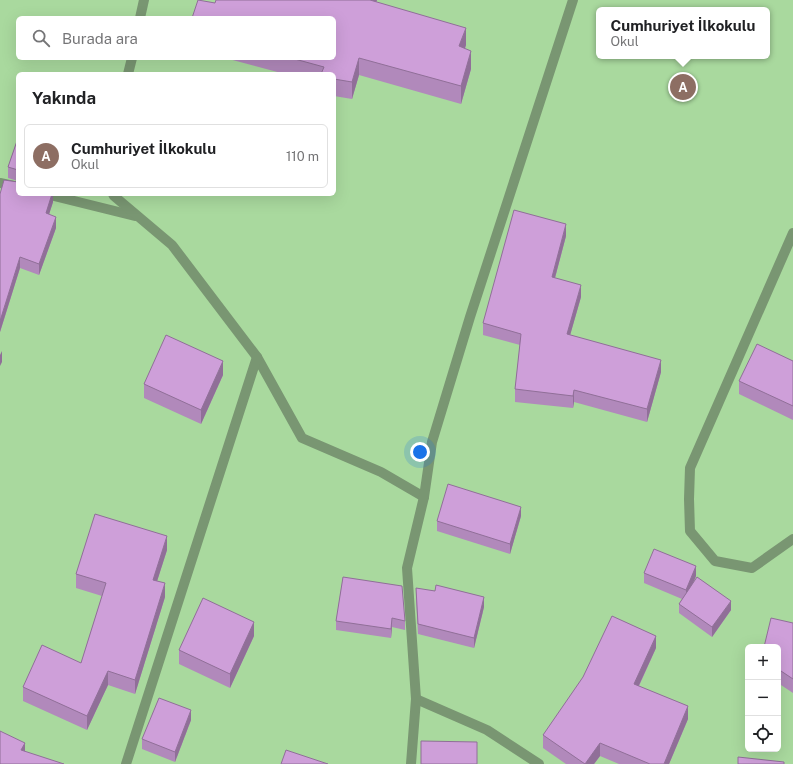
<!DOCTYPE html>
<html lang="tr">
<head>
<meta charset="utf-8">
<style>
	:root { --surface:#fff; --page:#f2f2f2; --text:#202124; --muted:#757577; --line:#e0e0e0; --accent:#0b8043 }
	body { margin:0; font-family:"Public Sans",sans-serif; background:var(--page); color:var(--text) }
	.controls { position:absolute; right:12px; bottom:12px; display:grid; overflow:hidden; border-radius:6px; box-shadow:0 4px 16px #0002 }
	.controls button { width:36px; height:36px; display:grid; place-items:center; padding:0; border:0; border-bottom:1px solid var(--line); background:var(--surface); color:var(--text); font:20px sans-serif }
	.you { position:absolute; left:420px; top:452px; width:14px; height:14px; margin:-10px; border:3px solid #fff; border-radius:50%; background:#1a73e8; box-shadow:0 0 0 6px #1a73e833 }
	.badge { display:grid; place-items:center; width:26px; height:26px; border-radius:50%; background:var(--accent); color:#fff; font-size:13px; font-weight:700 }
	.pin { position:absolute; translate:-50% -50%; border:2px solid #fff; box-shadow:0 1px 4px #0006 }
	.popup { position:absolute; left:596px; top:7px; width:174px; height:52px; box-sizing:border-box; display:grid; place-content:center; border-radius:6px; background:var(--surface); filter:drop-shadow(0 1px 3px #0005); font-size:13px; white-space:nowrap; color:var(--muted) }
	.popup b { font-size:15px; color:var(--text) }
	.popup::after { content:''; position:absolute; left:50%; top:100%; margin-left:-8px; border:8px solid transparent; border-top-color:var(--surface) }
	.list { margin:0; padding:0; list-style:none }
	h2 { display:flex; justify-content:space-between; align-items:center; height:52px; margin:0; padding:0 16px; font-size:17px }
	h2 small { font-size:13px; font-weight:400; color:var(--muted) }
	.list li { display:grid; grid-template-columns:26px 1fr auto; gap:12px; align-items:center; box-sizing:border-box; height:64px; margin:0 8px 8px; padding:0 8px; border:1px solid var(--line); border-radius:6px }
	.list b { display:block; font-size:15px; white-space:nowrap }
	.list p { margin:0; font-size:13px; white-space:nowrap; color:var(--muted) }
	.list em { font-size:13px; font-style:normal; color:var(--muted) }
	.icon { flex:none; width:22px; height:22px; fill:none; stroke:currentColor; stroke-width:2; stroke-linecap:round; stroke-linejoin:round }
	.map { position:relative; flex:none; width:793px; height:764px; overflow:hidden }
	.search { position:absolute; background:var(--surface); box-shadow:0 4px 16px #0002; left:16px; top:16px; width:320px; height:44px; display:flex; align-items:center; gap:10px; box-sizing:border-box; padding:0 14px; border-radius:6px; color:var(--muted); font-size:15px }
	.panel { position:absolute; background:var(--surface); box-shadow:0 4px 16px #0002; left:16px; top:72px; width:320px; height:124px; border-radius:6px }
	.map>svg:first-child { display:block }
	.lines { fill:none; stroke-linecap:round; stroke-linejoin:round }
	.minor { stroke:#799672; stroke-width:10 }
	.wall { fill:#b189bb }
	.shaded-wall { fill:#906f98 }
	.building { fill:#ce9fd9; stroke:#906f98 }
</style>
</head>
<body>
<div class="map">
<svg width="793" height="764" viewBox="0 0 793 764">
	<rect width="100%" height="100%" fill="#a9d99e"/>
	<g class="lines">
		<g class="minor">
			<path d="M 140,18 L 144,0"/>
			<path d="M 128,74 L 132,58"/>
			<path d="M 0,183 L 18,187"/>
			<path d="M 46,194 L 135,216"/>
			<path d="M 113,194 L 114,196 L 172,245 L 257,357 L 302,438 L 381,472 L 424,497"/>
			<path d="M 793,233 L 690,468 L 689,499 L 690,531 L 715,561 L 752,568 L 793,539"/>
			<path d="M 416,699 L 487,730 L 539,764"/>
			<path d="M 126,764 L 257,357"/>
			<path d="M 411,764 L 416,699 L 407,568 L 424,497 L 432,442 L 470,317 L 573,0"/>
		</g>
	</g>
	<g class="wall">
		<path d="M 377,0 L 376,2 L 466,45 L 465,49 L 471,69 L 461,104 L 359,75 L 352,99 L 334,96 L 334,74 L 285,74 L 225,58 L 334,58 L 215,3 Z"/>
		<path d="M 18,138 L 18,181 L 8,178 L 8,167 Z"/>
		<path d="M 0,194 L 53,194 L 53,202 L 49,214 L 56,228 L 39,275 L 20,268 L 0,332 Z"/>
		<path d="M 566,236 L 555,278 L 581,297 L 570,335 L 661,372 L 647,422 L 574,402 L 573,408 L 515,402 L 515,389 L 520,345 L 483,335 L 483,323 Z"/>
		<path d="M 793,361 L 793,420 L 739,394 L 739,381 Z"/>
		<path d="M 223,375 L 201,424 L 144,398 L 144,384 Z"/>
		<path d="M 521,516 L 510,554 L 437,531 L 437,521 Z"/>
		<path d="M 167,550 L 157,581 L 165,597 L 135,694 L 108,685 L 87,730 L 23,701 L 23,687 L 81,663 L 102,596 L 76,588 L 76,574 Z"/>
		<path d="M 644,573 L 696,576 L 693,583 L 731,610 L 712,637 L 679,613 L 679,604 L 682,599 L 644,583 Z"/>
		<path d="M 343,577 L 405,621 L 405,630 L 392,627 L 391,638 L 336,630 L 336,621 Z"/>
		<path d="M 416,588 L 484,607 L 474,648 L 418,634 L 416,597 Z"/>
		<path d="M 793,623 L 793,693 L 778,683 L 778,647 Z"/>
		<path d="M 254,636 L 230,688 L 179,664 L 179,650 Z"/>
		<path d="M 656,648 L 639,686 L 688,719 L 669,764 L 619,764 L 600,756 L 594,764 L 566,764 L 543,748 L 543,735 Z"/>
		<path d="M 191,720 L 175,762 L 142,749 L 142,739 Z"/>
	</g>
	<g class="shaded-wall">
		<path d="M 370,0 L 377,0 L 370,18 Z"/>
		<path d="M 466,28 L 466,45 L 459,64 L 459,46 Z"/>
		<path d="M 471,51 L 471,69 L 461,104 L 461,86 Z"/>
		<path d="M 359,58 L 359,75 L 352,99 L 352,82 Z"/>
		<path d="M 52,194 L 53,194 L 53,202 L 46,224 L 46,213 Z"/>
		<path d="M 56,217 L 56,228 L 39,275 L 39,264 Z"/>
		<path d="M 566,224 L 566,236 L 552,289 L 552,277 Z"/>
		<path d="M 20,257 L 20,268 L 0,332 L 0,321 Z"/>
		<path d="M 581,285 L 581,297 L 567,346 L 567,334 Z"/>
		<path d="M 2,351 L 2,362 L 0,366 L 0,355 Z"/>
		<path d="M 661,360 L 661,372 L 647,422 L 647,409 Z"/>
		<path d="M 223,361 L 223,375 L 201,424 L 201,410 Z"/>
		<path d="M 574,390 L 574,402 L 573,408 L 573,396 Z"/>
		<path d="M 521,507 L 521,516 L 510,554 L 510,544 Z"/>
		<path d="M 167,536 L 167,550 L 153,594 L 153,580 Z"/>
		<path d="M 696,566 L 696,576 L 686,600 L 686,590 Z"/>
		<path d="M 165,583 L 165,597 L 135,694 L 135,680 Z"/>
		<path d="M 484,597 L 484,607 L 474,648 L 474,638 Z"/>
		<path d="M 731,601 L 731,610 L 712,637 L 712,627 Z"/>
		<path d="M 392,618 L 392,627 L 391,638 L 391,629 Z"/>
		<path d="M 254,622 L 254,636 L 230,688 L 230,674 Z"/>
		<path d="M 656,636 L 656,648 L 634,696 L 634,684 Z"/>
		<path d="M 108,671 L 108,685 L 87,730 L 87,716 Z"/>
		<path d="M 688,706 L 688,719 L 669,764 L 664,764 Z"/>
		<path d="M 191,710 L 191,720 L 175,762 L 175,752 Z"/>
		<path d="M 25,743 L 25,753 L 21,750 Z"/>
		<path d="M 600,743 L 600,756 L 594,764 L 585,764 Z"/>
	</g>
	<g class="building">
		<path d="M 198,0 L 215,3 L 216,0 L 370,0 L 466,28 L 459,46 L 471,51 L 461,86 L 359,58 L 352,82 L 334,79 L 334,74 L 321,74 L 324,67 L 291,58 L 334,58 L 334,18 L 192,18 Z"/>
		<path d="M 18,138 L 18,170 L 8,167 Z"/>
		<path d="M 4,180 L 18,182 L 18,194 L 52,194 L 46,213 L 56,217 L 39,264 L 20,257 L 0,321 L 0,194 Z"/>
		<path d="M 514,210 L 566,224 L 552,277 L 581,285 L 567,334 L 661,360 L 647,409 L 574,390 L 573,396 L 515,389 L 521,334 L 483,323 Z"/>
		<path d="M 166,335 L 223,361 L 201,410 L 144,384 Z"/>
		<path d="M 757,344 L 793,361 L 793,406 L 739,381 Z"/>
		<path d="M 448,484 L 521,507 L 510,544 L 437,521 Z"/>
		<path d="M 95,514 L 167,536 L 153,580 L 165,583 L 135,680 L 108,671 L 87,716 L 23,687 L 42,645 L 81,663 L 106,583 L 76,574 Z"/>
		<path d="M 654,549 L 696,566 L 686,590 L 644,573 Z"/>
		<path d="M 343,577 L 402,586 L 405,621 L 392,618 L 391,629 L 336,621 Z"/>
		<path d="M 697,577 L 731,601 L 712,627 L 679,604 Z"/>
		<path d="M 436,585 L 484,597 L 474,638 L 418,624 L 416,588 L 435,591 Z"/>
		<path d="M 203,598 L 254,622 L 230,674 L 179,650 Z"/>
		<path d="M 612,616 L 656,636 L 634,684 L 688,706 L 664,764 L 650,764 L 600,743 L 585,764 L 543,735 L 583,677 Z"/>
		<path d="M 771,618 L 793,623 L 793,679 L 778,669 L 778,647 L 764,647 Z"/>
		<path d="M 159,698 L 191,710 L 175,752 L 142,739 Z"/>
		<path d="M 0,731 L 25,743 L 21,750 L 64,764 L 0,764 Z"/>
		<path d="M 421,741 L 477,742 L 477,764 L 421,764 Z"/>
		<path d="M 286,750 L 328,764 L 281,764 Z"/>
		<path d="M 738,757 L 784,762 L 784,764 L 738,764 Z"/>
	</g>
</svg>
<div class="controls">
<button>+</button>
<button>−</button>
<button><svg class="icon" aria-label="locate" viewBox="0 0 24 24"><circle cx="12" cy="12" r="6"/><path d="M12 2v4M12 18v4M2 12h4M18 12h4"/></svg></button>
</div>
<div class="you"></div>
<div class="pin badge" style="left:683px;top:87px;background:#8d6e63">A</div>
<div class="popup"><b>Cumhuriyet İlkokulu</b>Okul</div>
<div class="search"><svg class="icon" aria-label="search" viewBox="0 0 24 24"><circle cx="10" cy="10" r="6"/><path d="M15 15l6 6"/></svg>Burada ara</div>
<section class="panel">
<h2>Yakında<small></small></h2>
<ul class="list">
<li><span class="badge" style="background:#8d6e63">A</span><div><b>Cumhuriyet İlkokulu</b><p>Okul</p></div><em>110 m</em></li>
</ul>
</section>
</div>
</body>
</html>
